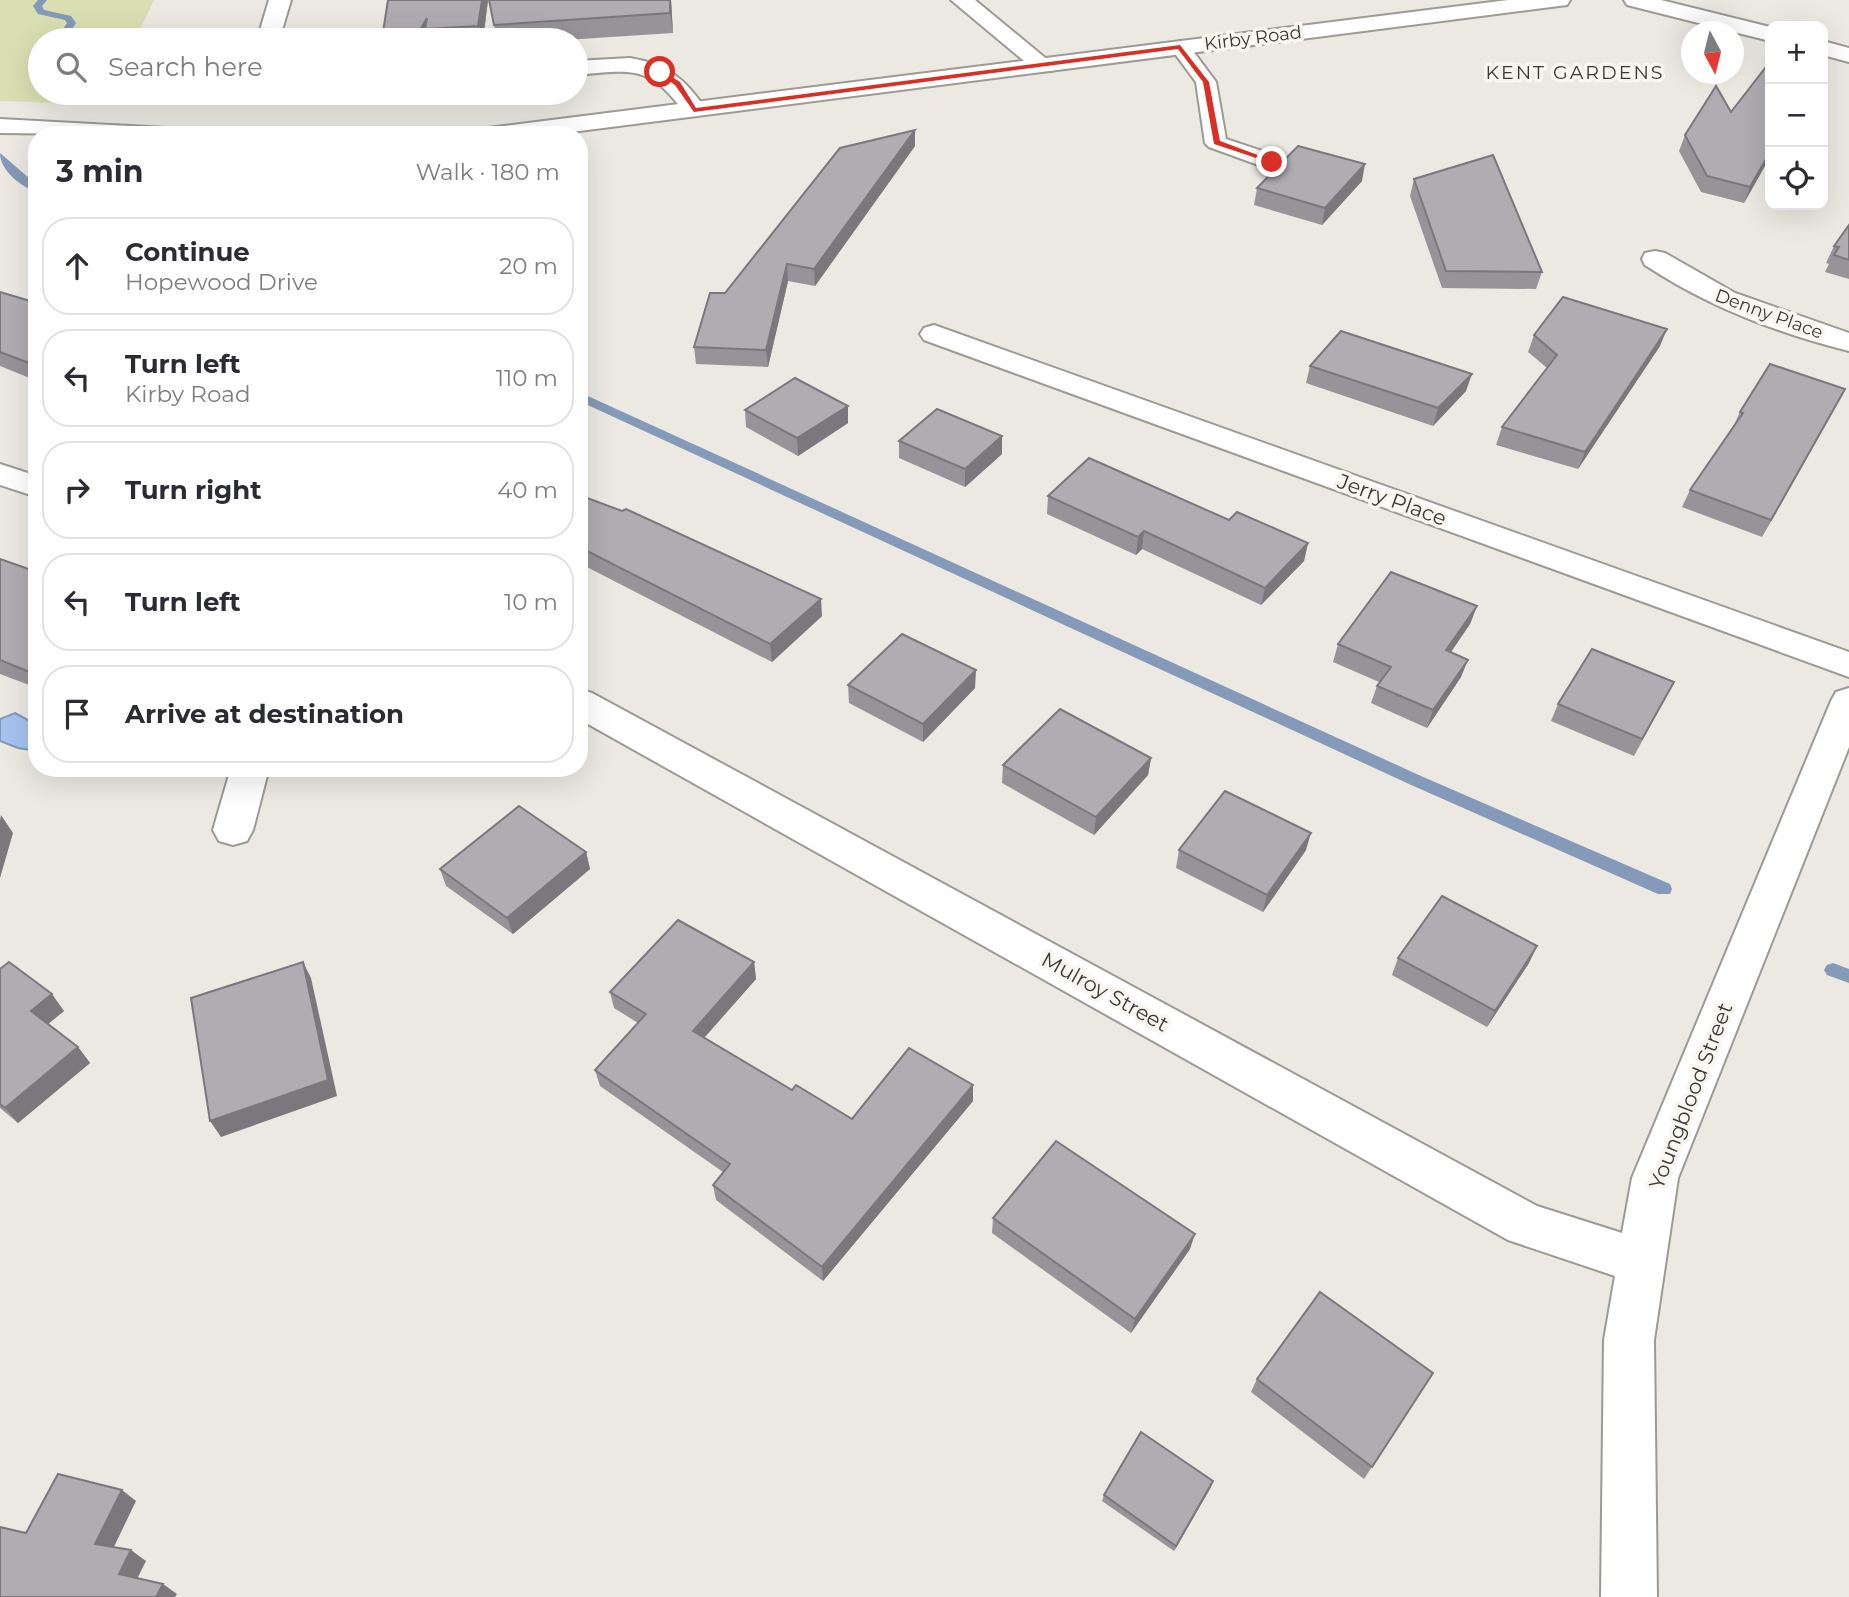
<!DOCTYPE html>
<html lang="en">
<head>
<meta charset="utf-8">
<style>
	:root { --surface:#fff; --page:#f7f7f7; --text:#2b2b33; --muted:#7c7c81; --line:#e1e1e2 }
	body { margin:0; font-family:Montserrat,sans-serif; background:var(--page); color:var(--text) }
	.controls { position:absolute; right:21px; top:21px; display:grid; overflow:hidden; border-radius:14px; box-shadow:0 7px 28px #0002 }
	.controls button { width:63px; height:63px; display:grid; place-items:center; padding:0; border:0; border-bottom:2px solid var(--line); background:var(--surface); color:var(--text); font:35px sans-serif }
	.compass { position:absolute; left:1681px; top:21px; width:63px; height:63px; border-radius:50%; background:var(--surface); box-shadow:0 7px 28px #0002; rotate:173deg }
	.stop { position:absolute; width:21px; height:21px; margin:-16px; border:5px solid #d93025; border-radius:50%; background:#fff }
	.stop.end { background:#d93025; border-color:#fff; box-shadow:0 2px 7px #0008 }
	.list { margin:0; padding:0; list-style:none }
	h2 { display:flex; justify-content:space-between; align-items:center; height:91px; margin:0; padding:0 28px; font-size:30px }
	h2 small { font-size:23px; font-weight:400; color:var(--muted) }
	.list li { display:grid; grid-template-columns:46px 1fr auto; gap:21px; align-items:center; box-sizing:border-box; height:98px; margin:0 14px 14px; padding:0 14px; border:2px solid var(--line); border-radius:28px }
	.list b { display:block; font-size:26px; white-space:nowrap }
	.list p { margin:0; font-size:23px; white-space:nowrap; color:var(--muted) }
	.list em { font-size:23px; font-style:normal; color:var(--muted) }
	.icon { flex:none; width:38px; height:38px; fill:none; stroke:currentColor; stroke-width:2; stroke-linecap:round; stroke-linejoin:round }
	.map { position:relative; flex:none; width:1849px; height:1597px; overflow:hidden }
	.search { position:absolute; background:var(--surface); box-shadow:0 7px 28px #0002; left:28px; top:28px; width:560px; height:77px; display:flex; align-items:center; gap:18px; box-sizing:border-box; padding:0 24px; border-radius:38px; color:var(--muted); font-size:26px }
	.panel { position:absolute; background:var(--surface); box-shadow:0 7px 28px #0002; left:28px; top:126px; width:560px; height:651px; border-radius:28px }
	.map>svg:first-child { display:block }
	.green { fill:#d9dfb2 }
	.water { fill:#a4c3ef; stroke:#849ab8; stroke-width:2 }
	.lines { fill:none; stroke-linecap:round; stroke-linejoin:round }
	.stream { fill:#849ab8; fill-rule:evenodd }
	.lane-casing { stroke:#9c9a93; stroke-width:4 }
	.street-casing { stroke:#9c9a93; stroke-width:4 }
	.secondary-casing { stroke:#9c9a93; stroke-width:4 }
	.lane { fill:#fff; fill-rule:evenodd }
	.street { fill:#fff; fill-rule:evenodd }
	.secondary { fill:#fff; fill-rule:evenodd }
	.wall { fill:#969499 }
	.shaded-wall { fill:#7a787d }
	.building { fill:#afacb2; stroke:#7a787d; stroke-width:2 }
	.route { fill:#d93025 }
	.labels { text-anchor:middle; stroke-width:7; stroke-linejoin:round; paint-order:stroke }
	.far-street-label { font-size:18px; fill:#3a3937; stroke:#f8f6ef }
	.far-neighbourhood-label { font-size:19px; letter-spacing:2px; fill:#3a3937; stroke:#f8f6ef }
	.street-label { font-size:21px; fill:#3a3937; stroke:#f8f6ef }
</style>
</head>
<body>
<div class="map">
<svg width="1849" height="1597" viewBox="0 0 1849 1597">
	<rect width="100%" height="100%" fill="#ebe9e2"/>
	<path class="green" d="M 0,0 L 154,0 L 135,40 L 40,40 L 40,93 L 110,93 L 105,105 L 0,101 Z"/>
	<path class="water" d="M 15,713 L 37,725 L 37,751 L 18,748 L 0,741 L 0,719 Z"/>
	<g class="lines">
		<g class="stream">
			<path d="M 38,0 L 47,0 L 42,6 L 44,10 L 71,16 L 76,23 L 65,40 L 56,40 L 67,23 L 65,20 L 38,14 L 33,6 Z"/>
			<path d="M 0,153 L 37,185 L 37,193 C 21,186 0,171 0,153 Z"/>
			<path d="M 579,392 L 1421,776 L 1670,884 L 1672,889 L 1670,894 L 1658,894 L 1409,784 L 579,401 Z"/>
			<path d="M 1833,963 L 1849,969 L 1849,983 L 1827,975 L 1824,970 L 1827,965 Z"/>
		</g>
		<g class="lane-casing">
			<path id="lane" d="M 1180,41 L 1187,43 L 1216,82 L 1226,139 L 1280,157 L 1283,162 L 1280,167 L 1264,167 L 1209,147 L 1205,143 L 1196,82 L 1170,47 Z"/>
		</g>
		<g class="street-casing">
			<g id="street">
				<path d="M 269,0 L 291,0 L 279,40 L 257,40 Z"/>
				<path d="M 951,0 L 975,0 L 1055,66 L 1052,71 L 1036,71 Z"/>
				<path d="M 630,58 C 667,64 686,79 706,110 L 702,115 L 686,115 C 650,64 633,70 576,75 L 576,61 Z"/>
				<path d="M 1655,251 L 1665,253 L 1735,293 L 1849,333 L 1849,351 C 1777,333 1707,306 1645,265 L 1642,259 L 1645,253 Z"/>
				<path d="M 934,325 L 1849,652 L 1849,677 L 924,340 L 920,334 L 924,328 Z"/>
				<path d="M 0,464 L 37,476 L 37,497 L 0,485 Z"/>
				<path d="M 1849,688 L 1849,747 L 1678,1178 L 1654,1340 L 1657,1597 L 1601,1597 L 1604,1340 L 1615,1276 L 1508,1240 L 579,719 L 579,689 L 592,693 L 1537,1206 L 1622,1233 L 1632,1178 L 1831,701 L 1836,692 Z"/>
				<path d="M 231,768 L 269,768 L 253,830 L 247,841 L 233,845 L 219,841 L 213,830 Z"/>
			</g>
		</g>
		<g class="secondary-casing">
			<g id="secondary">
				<path d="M 1508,0 L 1570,0 L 1567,5 L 1559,6 L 548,135 L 476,135 L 479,130 L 488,128 Z"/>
				<path d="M 1624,0 L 1661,0 L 1770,27 L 1770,41 L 1627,5 Z"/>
				<path d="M 1823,41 L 1849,48 L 1849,62 L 1823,55 Z"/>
				<path d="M 0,119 L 167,128 L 176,130 L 179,135 L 0,133 Z"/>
			</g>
		</g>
		<use href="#lane" class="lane"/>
		<use href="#street" class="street"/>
		<use href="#secondary" class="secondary"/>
	</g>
	<g class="wall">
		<path d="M 488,0 L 483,40 L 385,40 L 383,32 Z"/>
		<path d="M 489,0 L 671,0 L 673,33 L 565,40 L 497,40 Z"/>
		<path d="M 1770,63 L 1770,157 L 1744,203 L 1701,192 L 1679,151 L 1685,135 L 1731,112 Z"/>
		<path d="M 915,130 L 915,146 L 815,286 L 788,281 L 768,367 L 696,364 L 694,347 L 725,293 Z"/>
		<path d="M 1414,179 L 1542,272 L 1536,289 L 1442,288 L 1410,196 Z"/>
		<path d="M 1362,181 L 1322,225 L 1254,205 L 1257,188 Z"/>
		<path d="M 1849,225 L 1849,279 L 1825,272 L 1829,264 L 1826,263 L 1834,246 Z"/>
		<path d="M 0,292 L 37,303 L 37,381 L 0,366 Z"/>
		<path d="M 1534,335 L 1660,346 L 1578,469 L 1496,445 L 1502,427 L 1547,368 L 1528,352 Z"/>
		<path d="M 1310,366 L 1466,391 L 1433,426 L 1306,383 Z"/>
		<path d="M 1836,406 L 1762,537 L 1682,507 L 1690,490 L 1733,427 L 1740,412 Z"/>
		<path d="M 745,410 L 848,423 L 798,456 L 746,427 Z"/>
		<path d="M 899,441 L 1002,454 L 965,487 L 899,458 Z"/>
		<path d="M 579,495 L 822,616 L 772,662 L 579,563 Z"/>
		<path d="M 1048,496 L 1229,520 L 1308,543 L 1304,561 L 1261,605 L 1142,549 L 1136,555 L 1047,514 Z"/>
		<path d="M 0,559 L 37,572 L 37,688 L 0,674 Z"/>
		<path d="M 1477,606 L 1470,624 L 1451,652 L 1461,677 L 1427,728 L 1371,703 L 1377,686 L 1379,682 L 1333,662 L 1338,644 Z"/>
		<path d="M 1674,682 L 1634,756 L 1551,721 L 1558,704 Z"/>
		<path d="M 848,685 L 975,688 L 923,742 L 849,703 Z"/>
		<path d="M 1151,758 L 1148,775 L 1094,835 L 1002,783 L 1003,765 Z"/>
		<path d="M 1179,850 L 1306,850 L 1263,912 L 1176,868 Z"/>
		<path d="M 586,852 L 590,869 L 513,934 L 446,886 L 440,869 Z"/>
		<path d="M 1398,958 L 1529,963 L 1487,1027 L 1392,975 Z"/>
		<path d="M 754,962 L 756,979 L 704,1038 L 792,1090 L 852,1119 L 973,1085 L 973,1101 L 823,1281 L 716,1200 L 713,1185 L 723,1172 L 600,1086 L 595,1070 L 638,1023 L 614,1008 L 610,992 Z"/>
		<path d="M 0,969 L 64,1011 L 48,1024 L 78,1047 L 90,1063 L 18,1123 L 0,1108 Z"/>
		<path d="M 993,1218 L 1190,1249 L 1131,1333 L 992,1233 Z"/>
		<path d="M 1433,1373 L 1364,1479 L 1251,1392 L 1257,1379 Z"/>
		<path d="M 1211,1487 L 1174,1551 L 1102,1501 L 1104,1495 Z"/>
	</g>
	<g class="shaded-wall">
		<path d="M 482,0 L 488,0 L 483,40 L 481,40 L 478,26 Z"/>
		<path d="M 670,0 L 671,0 L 673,33 L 670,13 Z"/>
		<path d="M 427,18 L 425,29 L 428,40 L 423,40 L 420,30 Z"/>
		<path d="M 915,130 L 915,146 L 815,286 L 814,269 Z"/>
		<path d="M 1770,152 L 1770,157 L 1744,203 L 1750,187 Z"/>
		<path d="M 1365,164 L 1362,181 L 1322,225 L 1325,208 Z"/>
		<path d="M 787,264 L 788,281 L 768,367 L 766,350 Z"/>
		<path d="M 1667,329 L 1660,346 L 1578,469 L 1585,452 Z"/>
		<path d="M 1472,374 L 1466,391 L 1433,426 L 1438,408 Z"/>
		<path d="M 1845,389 L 1836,406 L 1762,537 L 1771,520 Z"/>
		<path d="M 848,406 L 848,423 L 798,456 L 797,438 Z"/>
		<path d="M 1002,436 L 1002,454 L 965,487 L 965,469 Z"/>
		<path d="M 1144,531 L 1142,549 L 1136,555 L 1138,537 Z"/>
		<path d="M 1308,543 L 1304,561 L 1261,605 L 1265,588 Z"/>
		<path d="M 821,599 L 822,616 L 772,662 L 770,644 Z"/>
		<path d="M 1477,606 L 1470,624 L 1440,668 L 1446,650 Z"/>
		<path d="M 1468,660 L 1461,677 L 1427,728 L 1433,710 Z"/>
		<path d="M 976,670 L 975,688 L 923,742 L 923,724 Z"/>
		<path d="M 1151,758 L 1148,775 L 1094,835 L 1096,817 Z"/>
		<path d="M 1,815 L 13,833 L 0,878 L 0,820 Z"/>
		<path d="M 1311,833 L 1306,850 L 1263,912 L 1267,895 Z"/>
		<path d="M 586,852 L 590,869 L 513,934 L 507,918 Z"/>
		<path d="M 1537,946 L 1529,963 L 1487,1027 L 1495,1011 Z"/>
		<path d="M 303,962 L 311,978 L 337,1096 L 221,1137 L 210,1121 Z"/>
		<path d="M 754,962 L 756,979 L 696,1047 L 693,1031 Z"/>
		<path d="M 52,994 L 64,1011 L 43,1028 L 31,1011 Z"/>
		<path d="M 78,1047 L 90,1063 L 18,1123 L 5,1108 Z"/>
		<path d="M 973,1085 L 973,1101 L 823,1281 L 822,1267 Z"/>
		<path d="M 1195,1234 L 1190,1249 L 1131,1333 L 1135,1319 Z"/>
		<path d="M 1213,1481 L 1211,1487 L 1174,1551 L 1176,1546 Z"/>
		<path d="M 122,1490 L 136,1501 L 110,1555 L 95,1544 Z"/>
		<path d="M 131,1550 L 146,1561 L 134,1585 L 119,1574 Z"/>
		<path d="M 163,1584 L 177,1594 L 175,1597 L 156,1597 Z"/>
	</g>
	<g class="building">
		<path d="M 388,0 L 482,0 L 478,26 L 425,29 L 427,18 L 420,30 L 383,32 Z"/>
		<path d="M 489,0 L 670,0 L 670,13 L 494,25 Z"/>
		<path d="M 1769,63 L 1770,63 L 1770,152 L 1750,187 L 1707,176 L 1685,135 L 1716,86 L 1731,112 Z"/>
		<path d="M 915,130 L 814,269 L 787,264 L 766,350 L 694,347 L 710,293 L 725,293 L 840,148 Z"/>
		<path d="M 1298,146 L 1365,164 L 1325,208 L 1257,188 Z"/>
		<path d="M 1493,155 L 1542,272 L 1446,271 L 1414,179 Z"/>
		<path d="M 1849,225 L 1849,260 L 1834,255 L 1839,247 L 1834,246 Z"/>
		<path d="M 0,292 L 37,303 L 37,307 L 34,309 L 37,310 L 37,366 L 0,352 Z"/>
		<path d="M 1563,297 L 1667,329 L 1585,452 L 1502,427 L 1557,355 L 1534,335 Z"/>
		<path d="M 1341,331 L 1472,374 L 1438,408 L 1310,366 Z"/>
		<path d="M 1770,364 L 1845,389 L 1771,520 L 1690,490 L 1743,413 L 1740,412 Z"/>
		<path d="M 795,378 L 848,406 L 797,438 L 745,410 Z"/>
		<path d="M 937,409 L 1002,436 L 965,469 L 899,441 Z"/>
		<path d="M 1089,458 L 1229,520 L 1237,512 L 1308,543 L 1265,588 L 1144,531 L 1138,537 L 1048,496 Z"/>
		<path d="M 579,495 L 622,511 L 626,509 L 821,599 L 770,644 L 579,547 Z"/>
		<path d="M 0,559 L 37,572 L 37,675 L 0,660 Z"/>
		<path d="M 1391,572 L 1477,606 L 1446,650 L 1468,660 L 1433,710 L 1377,686 L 1391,667 L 1338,644 Z"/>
		<path d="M 902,634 L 976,670 L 923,724 L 848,685 Z"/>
		<path d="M 1592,649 L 1674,682 L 1642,739 L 1558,704 Z"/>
		<path d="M 1060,709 L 1151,758 L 1096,817 L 1003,765 Z"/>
		<path d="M 1225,791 L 1311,833 L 1267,895 L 1179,850 Z"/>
		<path d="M 519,806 L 586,852 L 507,918 L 440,869 Z"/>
		<path d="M 1442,896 L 1537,946 L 1495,1011 L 1398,958 Z"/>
		<path d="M 678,920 L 754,962 L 693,1031 L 792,1090 L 796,1085 L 852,1119 L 909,1048 L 973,1085 L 822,1267 L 713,1185 L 730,1164 L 595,1070 L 646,1014 L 610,992 Z"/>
		<path d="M 9,962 L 52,994 L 31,1011 L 78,1047 L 5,1108 L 0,1104 L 0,969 Z"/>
		<path d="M 303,962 L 328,1080 L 210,1121 L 191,998 Z"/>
		<path d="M 1056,1141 L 1195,1234 L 1135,1319 L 993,1218 Z"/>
		<path d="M 1320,1292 L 1433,1373 L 1372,1467 L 1257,1379 Z"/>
		<path d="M 1141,1432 L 1213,1481 L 1176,1546 L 1104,1495 Z"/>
		<path d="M 58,1474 L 122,1490 L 95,1544 L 131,1550 L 119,1574 L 163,1584 L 156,1597 L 0,1597 L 0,1527 L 26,1533 Z"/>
	</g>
	<path class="route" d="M 1180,45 L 1209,82 L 1220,141 L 1274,161 L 1274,164 L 1214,144 L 1203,82 L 1178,49 L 694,112 L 675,85 L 657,72 L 663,71 L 680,82 L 696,108 Z"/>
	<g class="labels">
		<g class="far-street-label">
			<text transform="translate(1253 38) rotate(-7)" y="6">Kirby Road</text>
			<text transform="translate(1769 314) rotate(20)" y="6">Denny Place</text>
		</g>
		<g class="far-neighbourhood-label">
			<text x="1575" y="79">KENT GARDENS</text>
		</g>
		<g class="street-label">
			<text transform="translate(1392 500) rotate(20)" y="7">Jerry Place</text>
			<text transform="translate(1105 992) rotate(29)" y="7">Mulroy Street</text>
			<text transform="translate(1691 1096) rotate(-69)" y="7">Youngblood Street</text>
		</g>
	</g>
</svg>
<div class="controls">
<button>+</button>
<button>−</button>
<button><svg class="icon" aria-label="locate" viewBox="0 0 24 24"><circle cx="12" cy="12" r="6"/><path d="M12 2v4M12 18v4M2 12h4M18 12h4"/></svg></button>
</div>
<svg class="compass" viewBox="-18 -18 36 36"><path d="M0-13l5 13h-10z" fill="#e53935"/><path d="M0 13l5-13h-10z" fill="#7c7c81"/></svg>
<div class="stop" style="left:660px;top:72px"></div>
<div class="stop end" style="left:1272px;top:162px"></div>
<div class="search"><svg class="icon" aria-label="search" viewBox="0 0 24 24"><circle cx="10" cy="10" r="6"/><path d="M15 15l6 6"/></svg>Search here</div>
<section class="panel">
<h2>3 min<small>Walk · 180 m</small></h2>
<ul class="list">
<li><svg class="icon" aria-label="ahead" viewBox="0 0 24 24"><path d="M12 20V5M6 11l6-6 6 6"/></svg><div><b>Continue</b><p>Hopewood Drive</p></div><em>20 m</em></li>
<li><svg class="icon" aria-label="left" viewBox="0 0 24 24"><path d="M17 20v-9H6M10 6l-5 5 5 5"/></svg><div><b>Turn left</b><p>Kirby Road</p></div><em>110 m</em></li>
<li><svg class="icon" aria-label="right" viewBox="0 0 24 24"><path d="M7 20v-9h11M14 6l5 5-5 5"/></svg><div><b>Turn right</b></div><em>40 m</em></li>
<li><svg class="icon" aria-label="left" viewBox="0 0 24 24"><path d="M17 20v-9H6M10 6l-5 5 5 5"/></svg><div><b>Turn left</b></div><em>10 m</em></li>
<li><svg class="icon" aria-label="arrive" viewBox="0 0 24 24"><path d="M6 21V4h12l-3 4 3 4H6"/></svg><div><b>Arrive at destination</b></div></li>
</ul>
</section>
</div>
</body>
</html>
